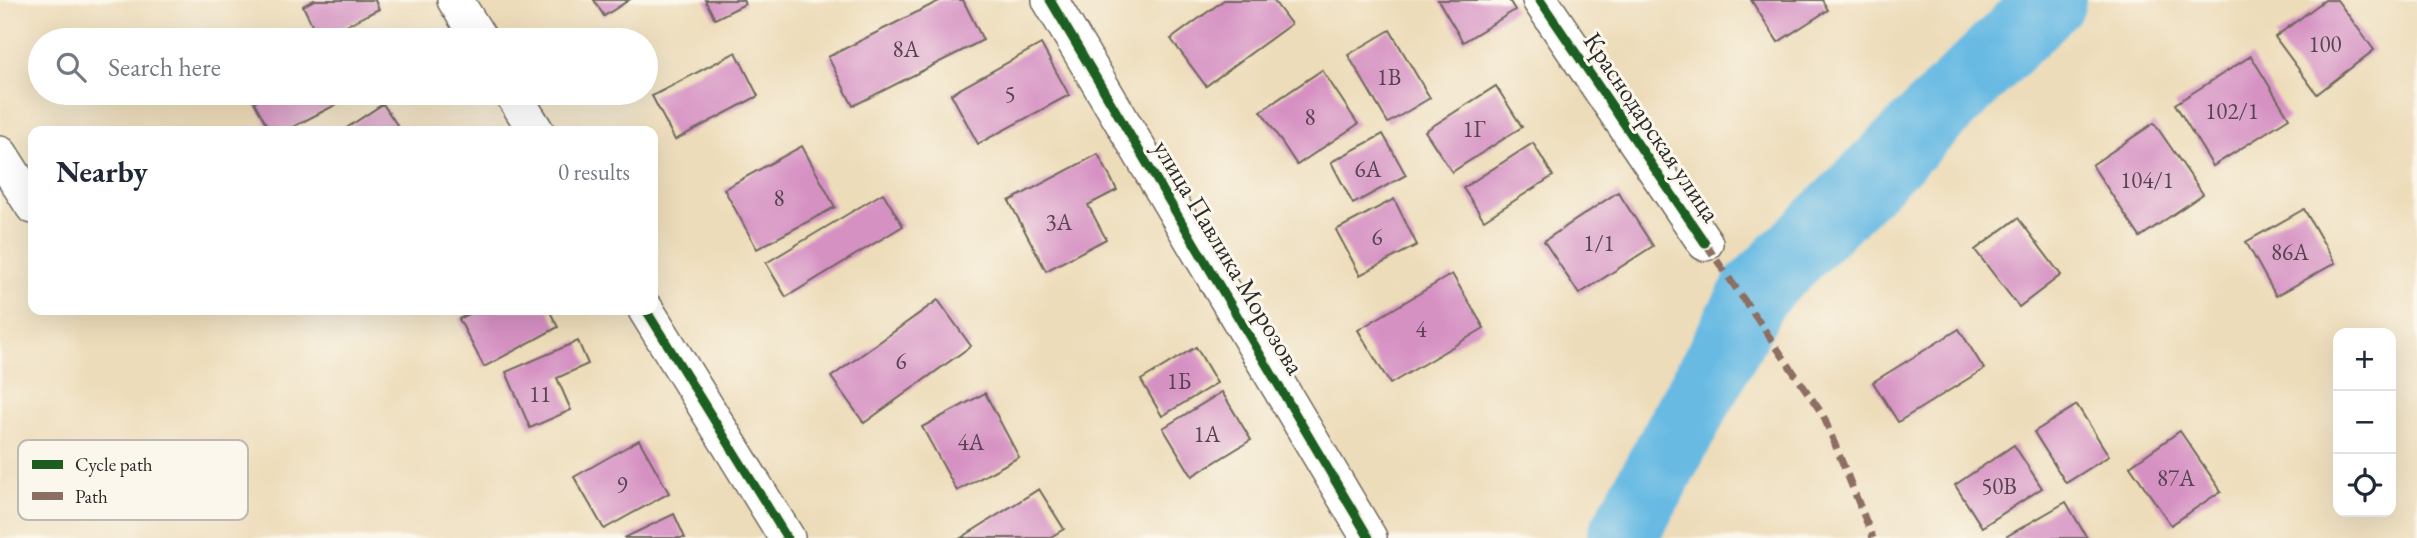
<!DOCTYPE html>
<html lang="en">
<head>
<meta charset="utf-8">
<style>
	:root { --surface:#fff; --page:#f2f2f3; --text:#1f2937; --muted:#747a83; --line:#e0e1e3 }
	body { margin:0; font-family:"EB Garamond",serif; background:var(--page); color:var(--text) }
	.controls { position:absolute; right:21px; bottom:21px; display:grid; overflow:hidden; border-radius:14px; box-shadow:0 7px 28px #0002 }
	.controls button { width:63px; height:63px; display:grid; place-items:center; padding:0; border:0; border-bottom:2px solid var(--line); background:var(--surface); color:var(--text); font:35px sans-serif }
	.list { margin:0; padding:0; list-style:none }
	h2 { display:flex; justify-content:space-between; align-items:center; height:91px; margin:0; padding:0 28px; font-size:30px }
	h2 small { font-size:23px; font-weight:400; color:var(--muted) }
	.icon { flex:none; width:38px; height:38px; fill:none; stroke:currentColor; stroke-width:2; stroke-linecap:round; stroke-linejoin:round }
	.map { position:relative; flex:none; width:2417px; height:538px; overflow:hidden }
	.search { position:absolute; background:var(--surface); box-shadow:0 7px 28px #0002; left:28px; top:28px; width:630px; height:77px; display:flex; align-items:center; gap:18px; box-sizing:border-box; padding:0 24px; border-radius:38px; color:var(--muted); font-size:26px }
	.panel { position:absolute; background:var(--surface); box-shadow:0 7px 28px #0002; left:28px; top:126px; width:630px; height:189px; border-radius:14px }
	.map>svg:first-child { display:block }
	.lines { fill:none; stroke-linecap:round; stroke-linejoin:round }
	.river { stroke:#67bae3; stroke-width:70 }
	.building { fill:#d691c3 }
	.minor-casing { stroke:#6f695d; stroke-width:38 }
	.minor { stroke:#fff; stroke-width:35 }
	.quiet { stroke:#8d6e63; stroke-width:7; stroke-dasharray:14 7; stroke-linecap:butt }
	.cycleway-casing { stroke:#fbf7ec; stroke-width:13 }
	.cycleway { stroke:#1b5e20; stroke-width:9 }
	.labels { text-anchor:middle; stroke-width:6; stroke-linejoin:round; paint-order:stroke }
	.number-label { font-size:23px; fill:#564451 }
	.street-label { font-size:26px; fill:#2b2b2b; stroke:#fbf7ec }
	.key { fill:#fbf7ec; stroke:#bdbab2; stroke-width:2 }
	.key-label { font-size:19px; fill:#2b2b2b }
</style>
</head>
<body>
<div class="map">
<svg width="2417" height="538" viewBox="0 0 2417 538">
	<rect width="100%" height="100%" fill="#fbf7ec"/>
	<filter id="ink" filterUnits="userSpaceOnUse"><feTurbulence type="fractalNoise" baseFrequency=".0143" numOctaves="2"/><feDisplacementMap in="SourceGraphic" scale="14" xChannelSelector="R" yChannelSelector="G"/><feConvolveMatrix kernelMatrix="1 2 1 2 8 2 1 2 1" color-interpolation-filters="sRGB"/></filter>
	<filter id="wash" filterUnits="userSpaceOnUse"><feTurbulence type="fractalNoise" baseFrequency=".00686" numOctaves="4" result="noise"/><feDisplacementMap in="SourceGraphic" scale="28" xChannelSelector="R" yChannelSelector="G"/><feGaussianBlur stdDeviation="1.57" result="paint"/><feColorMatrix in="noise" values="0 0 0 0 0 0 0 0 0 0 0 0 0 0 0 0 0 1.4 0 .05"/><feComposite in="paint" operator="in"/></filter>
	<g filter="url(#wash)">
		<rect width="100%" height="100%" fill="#eddcb9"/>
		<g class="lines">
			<path class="river" d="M 1622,538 L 1756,291 L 2051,0"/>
		</g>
		<g id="blocks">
			<g class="building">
				<path d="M 314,0 L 375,0 L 379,9 L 319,39 L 303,6 Z"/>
				<path d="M 594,0 L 629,0 L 604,16 Z"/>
				<path d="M 705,0 L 743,0 L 745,4 L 715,19 Z"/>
				<path d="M 941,0 L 963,0 L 983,40 L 853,106 L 828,57 Z"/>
				<path d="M 1224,0 L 1273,0 L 1291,24 L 1206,86 L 1171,39 Z"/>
				<path d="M 1438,0 L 1509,0 L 1515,10 L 1463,42 Z"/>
				<path d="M 1751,0 L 1822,0 L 1828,10 L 1778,42 Z"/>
				<path d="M 2325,0 L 2337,0 L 2374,50 L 2317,94 L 2275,37 Z"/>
				<path d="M 1390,30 L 1430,98 L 1388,123 L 1348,55 Z"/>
				<path d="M 1041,44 L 1069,95 L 978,144 L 951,94 Z"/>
				<path d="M 736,52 L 758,96 L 675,140 L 652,96 Z"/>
				<path d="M 2251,56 L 2289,118 L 2213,166 L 2175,104 Z"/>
				<path d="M 1322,70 L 1358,124 L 1297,165 L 1261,111 Z"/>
				<path d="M 1496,86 L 1522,127 L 1452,172 L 1425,131 Z"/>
				<path d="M 271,93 L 338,93 L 343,101 L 285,131 L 270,131 L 254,102 Z"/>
				<path d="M 383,104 L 401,131 L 342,131 Z"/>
				<path d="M 2154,123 L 2203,194 L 2140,237 L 2092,165 Z"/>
				<path d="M 1383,134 L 1406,175 L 1353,204 L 1331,162 Z"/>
				<path d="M 1533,143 L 1553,176 L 1484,220 L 1463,188 Z"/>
				<path d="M 802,146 L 835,207 L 757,249 L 724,189 Z"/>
				<path d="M 1098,154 L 1117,190 L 1088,205 L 1106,239 L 1046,271 L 1009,201 Z"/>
				<path d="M 1618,192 L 1653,246 L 1579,294 L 1544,241 Z"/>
				<path d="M 883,193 L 903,226 L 786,297 L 766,263 Z"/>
				<path d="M 1394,199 L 1417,245 L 1360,275 L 1336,230 Z"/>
				<path d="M 2304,209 L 2335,263 L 2276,296 L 2246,242 Z"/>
				<path d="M 2018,218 L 2061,275 L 2019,307 L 1975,250 Z"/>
				<path d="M 1452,274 L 1484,328 L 1390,384 L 1358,330 Z"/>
				<path d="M 938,300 L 971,346 L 864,423 L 831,377 Z"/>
				<path d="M 477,310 L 549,310 L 558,327 L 484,367 L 459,319 Z"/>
				<path d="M 1959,329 L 1984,369 L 1898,422 L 1873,382 Z"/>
				<path d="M 578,341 L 588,364 L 557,378 L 571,410 L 530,428 L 506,372 Z"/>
				<path d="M 1196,347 L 1217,383 L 1162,416 L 1141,380 Z"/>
				<path d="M 1222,392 L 1251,440 L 1192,476 L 1163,428 Z"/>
				<path d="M 985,393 L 1019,457 L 957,491 L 922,427 Z"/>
				<path d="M 2077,405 L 2109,456 L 2066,483 L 2034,432 Z"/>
				<path d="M 2180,431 L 2221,491 L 2171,525 L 2130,466 Z"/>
				<path d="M 639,440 L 669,493 L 604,529 L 574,477 Z"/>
				<path d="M 2014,445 L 2042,488 L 1982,527 L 1955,485 Z"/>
				<path d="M 1039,489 L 1064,529 L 1049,538 L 961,538 Z"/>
				<path d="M 2066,502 L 2087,538 L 2004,538 Z"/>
				<path d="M 674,514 L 685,538 L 624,538 Z"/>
			</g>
		</g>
	</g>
	<g filter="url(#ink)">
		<use href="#blocks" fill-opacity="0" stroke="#6f695d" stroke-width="2"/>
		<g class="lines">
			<g class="minor-casing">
				<g id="minor">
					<path d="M 455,0 L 480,40"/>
					<path d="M 1050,0 L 1369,538"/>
					<path d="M 1540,0 L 1705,243"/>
					<path d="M 512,93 L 536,131"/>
					<path d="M 0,154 L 33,206"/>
					<path d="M 646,310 L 787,538"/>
				</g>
			</g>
			<use href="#minor" class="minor"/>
			<path class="quiet" d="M 1705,243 L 1823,415 L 1873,538"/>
			<g class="cycleway-casing">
				<g id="cycleway">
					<path d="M 1050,0 L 1369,538"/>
					<path d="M 1540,0 L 1705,243"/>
					<path d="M 646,310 L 787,538"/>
				</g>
			</g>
			<use href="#cycleway" class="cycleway"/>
		</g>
	</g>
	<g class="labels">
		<g class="number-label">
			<text x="2325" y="52">100</text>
			<text x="906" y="57">8А</text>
			<text x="1389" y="85">1В</text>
			<text x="1010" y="102">5</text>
			<text x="2232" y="119">102/1</text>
			<text x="1310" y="125">8</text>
			<text x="1474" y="137">1Г</text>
			<text x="1368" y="177">6А</text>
			<text x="2147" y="188">104/1</text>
			<text x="779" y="206">8</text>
			<text x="1059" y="230">3А</text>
			<text x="1377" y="245">6</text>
			<text x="1599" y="251">1/1</text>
			<text x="2290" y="260">86А</text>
			<text x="1421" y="337">4</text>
			<text x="901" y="369">6</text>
			<text x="1179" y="389">1Б</text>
			<text x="540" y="402">11</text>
			<text x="1207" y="442">1А</text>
			<text x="971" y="450">4А</text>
			<text x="2176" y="486">87А</text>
			<text x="622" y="493">9</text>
			<text x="1999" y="494">50В</text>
		</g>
		<g class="street-label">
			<text transform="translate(1652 127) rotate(56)" y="9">Краснодарская улица</text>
			<text transform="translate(1229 257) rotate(59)" y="9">улица Павлика Морозова</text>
		</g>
	</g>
	<rect x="18" y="440" width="230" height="80" rx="10" class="key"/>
	<rect x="32" y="460" width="31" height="9" fill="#1b5e20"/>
	<rect x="32" y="492" width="31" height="8" fill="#8d6e63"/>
	<g class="key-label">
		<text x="75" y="471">Cycle path</text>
		<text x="75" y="503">Path</text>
	</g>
</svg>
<div class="controls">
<button>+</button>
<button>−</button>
<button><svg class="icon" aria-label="locate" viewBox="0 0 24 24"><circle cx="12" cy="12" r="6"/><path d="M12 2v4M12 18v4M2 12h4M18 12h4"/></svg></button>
</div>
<div class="search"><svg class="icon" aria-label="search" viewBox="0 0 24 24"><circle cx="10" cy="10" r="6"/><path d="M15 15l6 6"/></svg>Search here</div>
<section class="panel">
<h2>Nearby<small>0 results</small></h2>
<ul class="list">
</ul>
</section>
</div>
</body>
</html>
